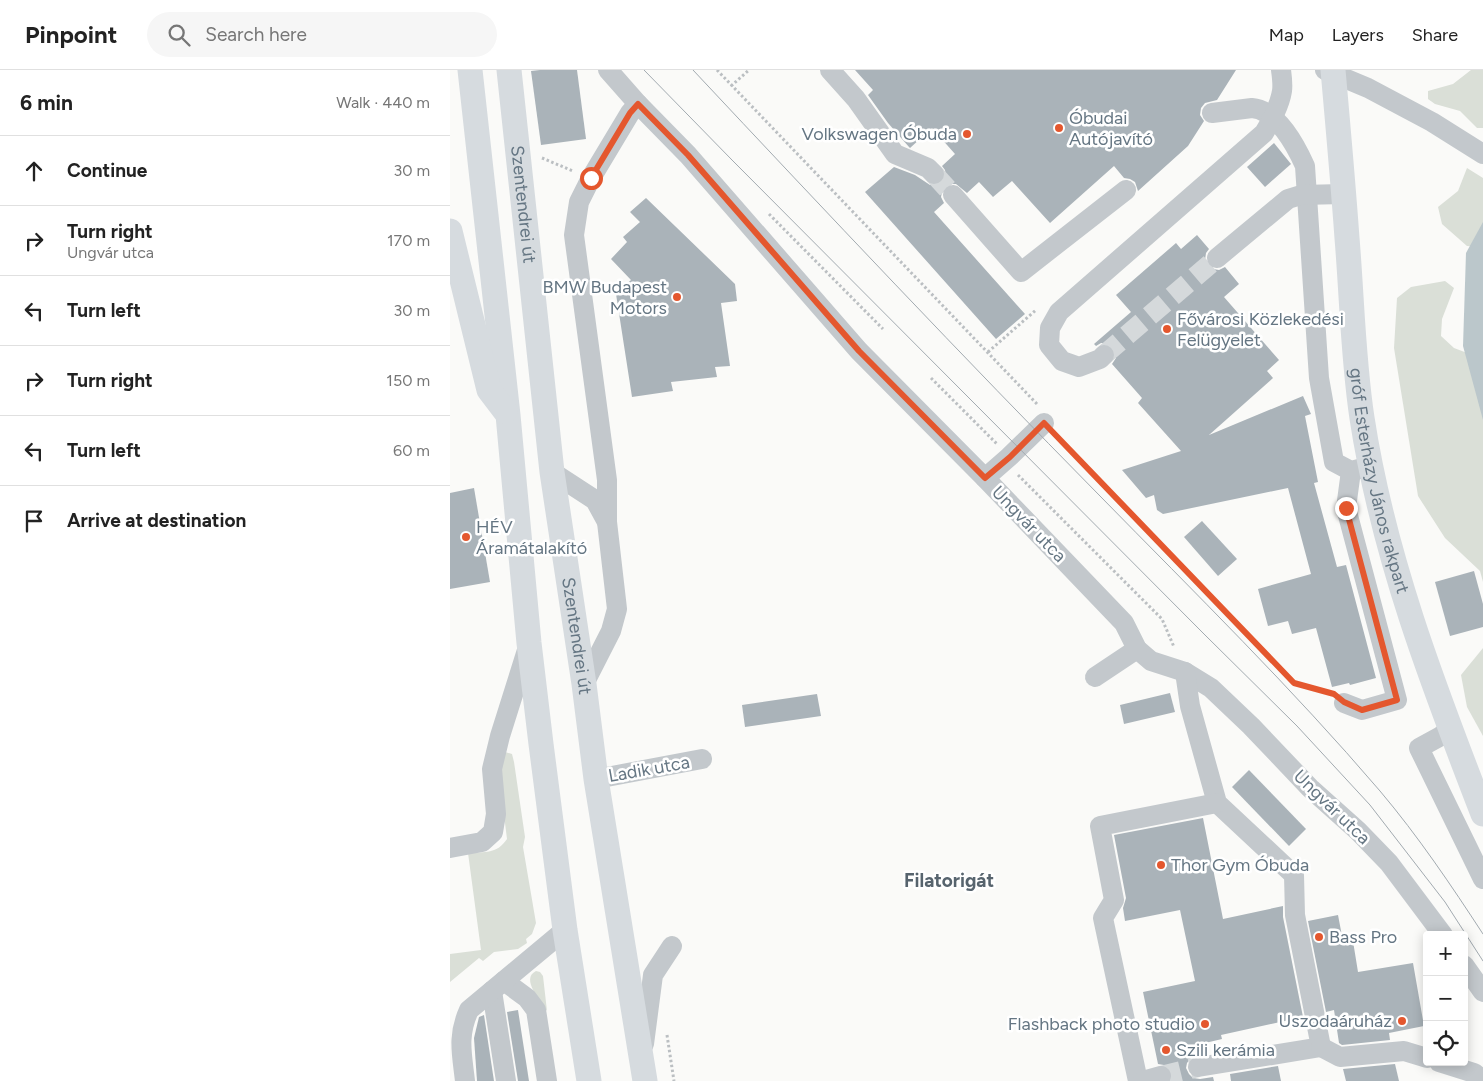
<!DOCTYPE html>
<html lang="en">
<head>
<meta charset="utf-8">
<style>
	:root { --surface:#fff; --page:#f6f6f6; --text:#222; --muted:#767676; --line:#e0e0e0 }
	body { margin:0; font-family:Figtree,sans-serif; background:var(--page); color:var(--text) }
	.controls { position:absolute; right:15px; bottom:15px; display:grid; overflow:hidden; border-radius:5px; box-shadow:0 2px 12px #0003 }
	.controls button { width:45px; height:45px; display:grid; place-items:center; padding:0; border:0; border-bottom:1px solid var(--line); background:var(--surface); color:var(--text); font:25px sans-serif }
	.stop { position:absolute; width:15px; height:15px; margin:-11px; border:4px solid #e4572e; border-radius:50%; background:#fff }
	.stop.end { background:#e4572e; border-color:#fff; box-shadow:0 1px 5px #0008 }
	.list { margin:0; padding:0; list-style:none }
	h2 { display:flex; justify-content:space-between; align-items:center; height:65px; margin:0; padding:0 20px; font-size:21px }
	h2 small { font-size:16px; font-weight:400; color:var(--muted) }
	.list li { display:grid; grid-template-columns:32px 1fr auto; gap:15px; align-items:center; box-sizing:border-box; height:70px; padding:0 20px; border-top:1px solid var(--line) }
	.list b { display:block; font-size:19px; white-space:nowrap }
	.list p { margin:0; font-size:16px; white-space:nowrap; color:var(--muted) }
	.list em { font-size:16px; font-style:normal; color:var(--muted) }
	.icon { flex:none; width:28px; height:28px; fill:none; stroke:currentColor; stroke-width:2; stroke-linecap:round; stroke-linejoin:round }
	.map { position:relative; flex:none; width:1033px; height:1011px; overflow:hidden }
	header { display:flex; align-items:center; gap:30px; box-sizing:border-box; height:70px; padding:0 25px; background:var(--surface); border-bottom:1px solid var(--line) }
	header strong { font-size:24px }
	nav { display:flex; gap:28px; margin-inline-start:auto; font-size:18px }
	.search { width:350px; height:45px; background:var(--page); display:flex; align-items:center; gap:12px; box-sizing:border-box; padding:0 18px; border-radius:28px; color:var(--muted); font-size:19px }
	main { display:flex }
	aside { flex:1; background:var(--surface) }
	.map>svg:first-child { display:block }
	.green { fill:#dadfd7 }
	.water { fill:#bbc7cb }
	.building { fill:#aab3b9 }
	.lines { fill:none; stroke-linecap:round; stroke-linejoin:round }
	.minor-tunnel { stroke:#d5d9db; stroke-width:20; stroke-dasharray:20 10; stroke-linecap:butt }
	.path { stroke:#bbbfc2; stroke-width:3; stroke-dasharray:2.5 2.5; stroke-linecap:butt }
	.minor { stroke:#c3c8cc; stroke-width:20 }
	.major { stroke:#d6dbdf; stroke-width:25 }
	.tram { stroke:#a2aab0; stroke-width:1 }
	.route { stroke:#e4572e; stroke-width:6 }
	.poi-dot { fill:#e4572e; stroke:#fff; stroke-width:2 }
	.labels { text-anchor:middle; stroke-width:5; stroke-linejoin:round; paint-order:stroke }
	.poi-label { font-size:18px; fill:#657683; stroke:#fff; text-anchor:start }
	.street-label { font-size:18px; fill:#657683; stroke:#fff }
	.neighbourhood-label { font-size:19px; font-weight:bold; fill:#57646e; stroke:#fff }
</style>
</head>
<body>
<header>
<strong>Pinpoint</strong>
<div class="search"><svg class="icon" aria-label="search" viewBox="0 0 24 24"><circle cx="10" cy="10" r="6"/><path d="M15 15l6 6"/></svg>Search here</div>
<nav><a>Map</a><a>Layers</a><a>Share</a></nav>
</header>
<main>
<aside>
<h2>6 min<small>Walk · 440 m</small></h2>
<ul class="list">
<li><svg class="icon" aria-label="ahead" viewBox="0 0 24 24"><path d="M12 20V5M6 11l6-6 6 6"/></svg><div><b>Continue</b></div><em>30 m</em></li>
<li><svg class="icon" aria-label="right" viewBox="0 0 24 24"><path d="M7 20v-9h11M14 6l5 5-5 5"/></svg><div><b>Turn right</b><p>Ungvár utca</p></div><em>170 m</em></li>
<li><svg class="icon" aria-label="left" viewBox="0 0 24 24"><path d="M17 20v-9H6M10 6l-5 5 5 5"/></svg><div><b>Turn left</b></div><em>30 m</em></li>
<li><svg class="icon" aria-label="right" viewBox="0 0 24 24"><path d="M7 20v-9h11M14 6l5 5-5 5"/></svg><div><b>Turn right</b></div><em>150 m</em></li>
<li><svg class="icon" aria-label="left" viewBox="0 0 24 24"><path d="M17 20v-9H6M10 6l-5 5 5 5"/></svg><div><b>Turn left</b></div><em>60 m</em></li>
<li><svg class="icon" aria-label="arrive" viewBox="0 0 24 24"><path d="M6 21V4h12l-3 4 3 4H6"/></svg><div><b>Arrive at destination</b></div></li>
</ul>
</aside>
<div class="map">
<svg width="1033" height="1011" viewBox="0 0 1033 1011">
	<rect width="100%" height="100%" fill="#fafaf8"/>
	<g class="green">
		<path d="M 1021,0 L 1033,0 L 1033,58 L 1027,58 L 1010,41 L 985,34 L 978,29 L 978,21 L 1003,14 Z"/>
		<path d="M 1017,98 L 1033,108 L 1033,177 L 1017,176 L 992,154 L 988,137 L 1008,121 Z"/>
		<path d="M 995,211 L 1004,218 L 992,249 L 991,266 L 1004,278 L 1033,289 L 1033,512 L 1030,501 L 995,468 L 968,426 L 944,278 L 947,228 L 961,217 Z"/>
		<path d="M 1033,578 L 1033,666 L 1017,637 L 1011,605 Z"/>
		<path d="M 55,682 L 62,684 L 64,692 L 75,767 L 73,777 L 86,853 L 82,864 L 76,869 L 77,873 L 68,879 L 44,882 L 33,891 L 29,888 L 0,912 L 0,884 L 31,880 L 18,783 C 35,782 47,784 57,769 L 53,737 L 50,700 Z"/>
		<path d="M 86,901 L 90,902 L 93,906 L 97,941 C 91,931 70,909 86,901 Z"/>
	</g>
	<path class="water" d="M 1033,152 L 1033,350 L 1013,276 L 1016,183 Z"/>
	<g class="building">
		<path d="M 90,0 L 127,0 L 136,69 L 91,75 L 81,1 Z"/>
		<path d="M 405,0 L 786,0 L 767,30 L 755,33 L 751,38 L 750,45 L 754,51 L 738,76 L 688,121 L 685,112 L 680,109 L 674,108 L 664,96 L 600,153 L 562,111 L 543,127 L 529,112 L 517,123 L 506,114 L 500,114 L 495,116 L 492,122 L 491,127 L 494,133 L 484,142 L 575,244 L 546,269 L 415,122 L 444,97 L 465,105 L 480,115 L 488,115 L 493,112 L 496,107 L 495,100 L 492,96 L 505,84 L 482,58 L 460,78 L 459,77 L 438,53 L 418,25 L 423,20 Z"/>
		<path d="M 824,73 L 841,94 L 815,117 L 797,97 Z"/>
		<path d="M 196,128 L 285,214 L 287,231 L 271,233 L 280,296 L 265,297 L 267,307 L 221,312 L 223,321 L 182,327 L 166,224 L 181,210 L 161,189 L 177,172 L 173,167 L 190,152 L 180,142 Z"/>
		<path d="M 747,165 L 759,179 L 756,183 L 755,190 L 758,196 L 763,199 L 769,200 L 775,197 L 789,214 L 774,227 L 829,290 L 817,301 L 823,308 L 759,365 L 853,326 L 861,344 L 855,346 L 868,412 L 864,413 L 887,497 L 896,495 L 926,608 L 900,615 L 899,613 L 882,617 L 866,558 L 842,564 L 838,551 L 818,556 L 808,519 L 861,504 L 838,418 L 713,444 L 707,440 L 704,425 L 696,428 L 672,400 L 731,381 L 688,333 L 692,328 L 662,294 L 666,288 L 665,281 L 663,277 L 657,273 L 651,273 L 646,276 L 644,274 L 681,242 L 666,225 L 726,173 L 731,179 Z"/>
		<path d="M 24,418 L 40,512 L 0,519 L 0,423 Z"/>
		<path d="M 752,451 L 787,489 L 768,506 L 734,467 Z"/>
		<path d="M 1024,501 L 1033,534 L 1033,557 L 1000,566 L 985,512 Z"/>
		<path d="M 720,623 L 725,642 L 674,654 L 670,635 Z"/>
		<path d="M 367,624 L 371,646 L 295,657 L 292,635 Z"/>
		<path d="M 799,700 L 856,759 L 839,776 L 782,717 Z"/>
		<path d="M 753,748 L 773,849 L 833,836 L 833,847 L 853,947 L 771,965 L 772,969 L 755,973 L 758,983 L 741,988 L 737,993 L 736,998 L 739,1004 L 743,1008 L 750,1009 L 763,1007 L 764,1011 L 721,1011 L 723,1003 L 720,998 L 714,995 L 708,994 L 693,922 L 745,911 L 730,840 L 675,851 L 673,838 L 676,828 L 664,765 Z"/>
		<path d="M 888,845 L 892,866 L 902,865 L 908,902 L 963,893 L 974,956 L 939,963 L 940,970 L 892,975 L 889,973 L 884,940 L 876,942 L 858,851 Z"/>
		<path d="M 68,940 L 79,1011 L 68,1011 L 57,942 Z"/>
		<path d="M 34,945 L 44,1011 L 27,1011 L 24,968 L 29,947 Z"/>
		<path d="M 945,994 L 949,1011 L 896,1011 L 893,999 Z"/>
		<path d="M 828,996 L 831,1011 L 781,1011 L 780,1004 Z"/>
	</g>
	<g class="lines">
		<g class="minor-tunnel">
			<path d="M 484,104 L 503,125"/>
			<path d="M 654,285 L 767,188"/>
			<path d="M 711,1006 L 748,997"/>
		</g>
		<g class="path">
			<path d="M 267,0 L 587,334"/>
			<path d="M 281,16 L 299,0"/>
			<path d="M 92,88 L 123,101"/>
			<path d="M 319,144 L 433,259"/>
			<path d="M 538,282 L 586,240"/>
			<path d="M 481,308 L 547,374"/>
			<path d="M 608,368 L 844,613 L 879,623"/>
			<path d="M 568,405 L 712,549 L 724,577"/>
			<path d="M 217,965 L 224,1011"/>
		</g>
		<g class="minor">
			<path d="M 158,0 L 188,34 L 238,85 L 409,281 L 535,408 L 674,553 L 687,579 L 701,591 L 735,602 L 761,618 L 801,656 L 860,718 L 908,761 L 939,793 L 993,865"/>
			<path d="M 380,0 L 406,29 L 445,84 L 478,98 L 484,104"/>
			<path d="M 875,0 L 918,18 L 982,52 L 1033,84"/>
			<path d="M 762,43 L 802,38 C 827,40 846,76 855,96 L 869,308 L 884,392 L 901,401 L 921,396"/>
			<path d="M 503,125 L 571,202 L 676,120"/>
			<path d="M 767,188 L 838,129 L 851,125 L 893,124"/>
			<path d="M 654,285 L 650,289 L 629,297 L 612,291 L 599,275 L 600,258 L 609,242 L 814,63 C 821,52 830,34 832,21 C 833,14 832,7 831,0"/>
			<path d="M 102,402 L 145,430 L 157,452 L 167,539 L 161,561 L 134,614"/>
			<path d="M 535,408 L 559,387 L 594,353"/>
			<path d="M 157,452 L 157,410 L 124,165 L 129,132 L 141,108 L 180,43 L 188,34"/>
			<path d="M 735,602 L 740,636 L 767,733 L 844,805 L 845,845 L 871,977 L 748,997"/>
			<path d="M 645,607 L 687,579"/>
			<path d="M 894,633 L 912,640 L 947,630 L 896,438 L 901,401"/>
			<path d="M 1000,658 L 991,666 L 969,678 L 1033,809"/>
			<path d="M 146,709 L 252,689"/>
			<path d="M 0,778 L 32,772 L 43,762 L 46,744 L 42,699 L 50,666 L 78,577"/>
			<path d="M 1014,895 L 1033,922"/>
			<path d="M 54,911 L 77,928 L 86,940 L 97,1011"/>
			<path d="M 42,921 L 56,1011"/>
			<path d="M 194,974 L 203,905 L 222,876"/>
			<path d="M 871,977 L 890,987 L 954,981 L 977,988"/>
			<path d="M 989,992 L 1024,1003 L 1033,1010"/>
			<path d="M 15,1011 C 12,984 7,966 19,940 L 115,860"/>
			<path d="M 688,1011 L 653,848 L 664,830 L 650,756 L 767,733"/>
			<path d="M 693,1011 L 711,1006"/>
		</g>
		<g class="major">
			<path d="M 20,0 L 58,345 L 79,573 L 91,674 L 115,860 L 139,1011"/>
			<path id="s1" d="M 59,0 L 102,402 L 134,614 L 146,709 L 195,1011"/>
			<path id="s2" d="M 883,0 C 888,56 893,112 897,168 C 902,228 903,289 912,348 C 933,485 983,615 1033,744"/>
			<path d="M 0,161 L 39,320 L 55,341"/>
		</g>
		<g class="tram">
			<path d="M 194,0 L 282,90 L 755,565 L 847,656 L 920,735 L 995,832 L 1033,891"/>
			<path d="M 243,0 C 377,143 512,286 650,426 C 745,523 842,618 930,721 C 968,766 1001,815 1033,864"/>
		</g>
	</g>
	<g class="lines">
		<path class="route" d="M 141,108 L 180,43 L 188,34 L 238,85 L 409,281 L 535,408 L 560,387 L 594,353 L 844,613 L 884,624 L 894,632 L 912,640 L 947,630 L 896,438"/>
	</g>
	<g class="poi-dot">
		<circle cx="609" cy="58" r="5"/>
		<circle cx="517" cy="64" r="5"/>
		<circle cx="227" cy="227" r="5"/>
		<circle cx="717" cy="259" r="5"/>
		<circle cx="16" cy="467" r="5"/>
		<circle cx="711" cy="795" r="5"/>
		<circle cx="869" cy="867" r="5"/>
		<circle cx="952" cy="951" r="5"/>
		<circle cx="755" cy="954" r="5"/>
		<circle cx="716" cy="980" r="5"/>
	</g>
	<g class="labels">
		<g class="poi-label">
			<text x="619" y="54">Óbudai<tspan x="619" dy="21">Autójavító</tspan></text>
			<text x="507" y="70" text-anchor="end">Volkswagen Óbuda</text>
			<text x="217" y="223" text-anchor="end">BMW Budapest<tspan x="217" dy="21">Motors</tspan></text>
			<text x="727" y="255">Fővárosi Közlekedési<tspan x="727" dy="21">Felügyelet</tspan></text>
			<text x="26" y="463">HÉV<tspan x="26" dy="21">Áramátalakító</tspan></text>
			<text x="721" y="801">Thor Gym Óbuda</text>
			<text x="879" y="873">Bass Pro</text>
			<text x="942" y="957" text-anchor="end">Uszodaáruház</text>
			<text x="745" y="960" text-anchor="end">Flashback photo studio</text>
			<text x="726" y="986">Szili kerámia</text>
		</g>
		<g class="street-label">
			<text dy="6" stroke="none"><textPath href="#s1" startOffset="135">Szentendrei út</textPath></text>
			<text dy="6" stroke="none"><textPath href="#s2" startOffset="414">gróf Esterházy János rakpart</textPath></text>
			<text transform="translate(579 454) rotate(46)" y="6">Ungvár utca</text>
			<text dy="6" stroke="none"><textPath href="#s1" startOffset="570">Szentendrei út</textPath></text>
			<text transform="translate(199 699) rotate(-10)" y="6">Ladik utca</text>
			<text transform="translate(882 737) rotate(44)" y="6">Ungvár utca</text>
		</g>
		<g class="neighbourhood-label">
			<text x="499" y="817">Filatorigát</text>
		</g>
	</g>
</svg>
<div class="controls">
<button>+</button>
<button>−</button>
<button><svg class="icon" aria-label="locate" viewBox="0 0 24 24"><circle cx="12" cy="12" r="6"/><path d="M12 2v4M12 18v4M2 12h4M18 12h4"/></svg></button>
</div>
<div class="stop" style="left:141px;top:108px"></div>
<div class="stop end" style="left:896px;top:438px"></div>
</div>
</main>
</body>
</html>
